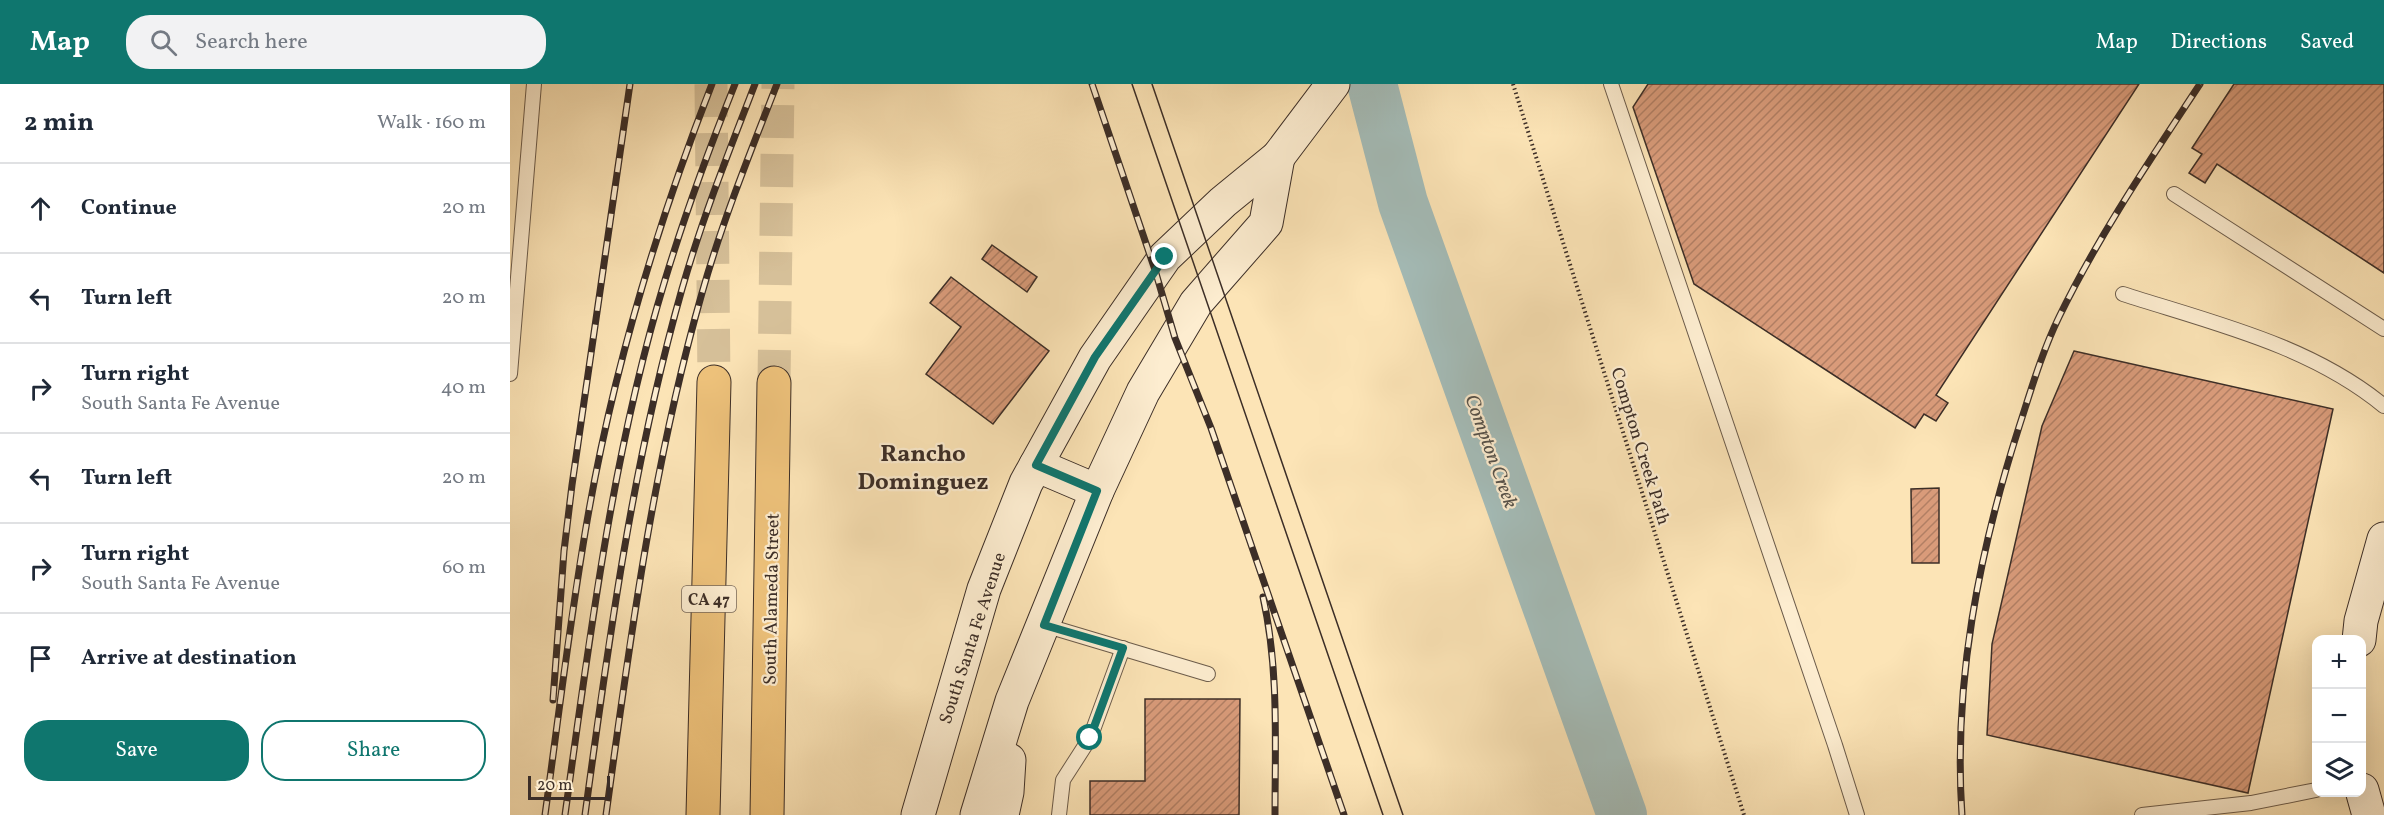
<!DOCTYPE html>
<html lang="en">
<head>
<meta charset="utf-8">
<style>
	:root { --surface:#fff; --page:#f2f2f3; --text:#1f2937; --muted:#747a83; --line:#e0e1e3; --accent:#0f766e }
	body { margin:0; font-family:Vollkorn,serif; background:var(--page); color:var(--text) }
	.controls { position:absolute; right:18px; bottom:18px; display:grid; overflow:hidden; border-radius:12px; box-shadow:0 6px 24px #0002 }
	.controls button { width:54px; height:54px; display:grid; place-items:center; padding:0; border:0; border-bottom:2px solid var(--line); background:var(--surface); color:var(--text); font:30px sans-serif }
	.scale { position:absolute; left:18px; bottom:15px; width:82px; box-sizing:border-box; padding-left:6px; border:3px solid #3c2e27; border-top:0; font-size:16px; line-height:21px; white-space:nowrap; color:#3c2e27; -webkit-text-stroke:4px #fdedd0; paint-order:stroke }
	.stop { position:absolute; width:18px; height:18px; margin:-14px; border:4px solid #0f766e; border-radius:50%; background:#fff }
	.stop.end { background:#0f766e; border-color:#fff; box-shadow:0 2px 6px #0008 }
	.list { margin:0; padding:0; list-style:none }
	h2 { display:flex; justify-content:space-between; align-items:center; height:78px; margin:0; padding:0 24px; font-size:26px }
	h2 small { font-size:20px; font-weight:400; color:var(--muted) }
	.list li { display:grid; grid-template-columns:39px 1fr auto; gap:18px; align-items:center; box-sizing:border-box; height:90px; padding:0 24px; border-top:2px solid var(--line) }
	.list b { display:block; font-size:22px; white-space:nowrap }
	.list p { margin:0; font-size:20px; white-space:nowrap; color:var(--muted) }
	.list em { font-size:20px; font-style:normal; color:var(--muted) }
	.actions { display:flex; gap:12px; padding:18px 24px }
	.actions a { flex:1; padding:14px 0; border:2px solid var(--accent); border-radius:24px; text-align:center; font-size:21px; color:var(--accent) }
	.actions .main { background:var(--accent); color:#fff }
	.icon { flex:none; width:33px; height:33px; fill:none; stroke:currentColor; stroke-width:2; stroke-linecap:round; stroke-linejoin:round }
	.map { position:relative; flex:none; width:1874px; height:731px; overflow:hidden }
	header { display:flex; align-items:center; gap:36px; box-sizing:border-box; height:84px; padding:0 30px; background:var(--accent); color:#fff }
	header strong { font-size:28px }
	nav { display:flex; gap:33px; margin-inline-start:auto; font-size:21px }
	.search { width:420px; height:54px; background:var(--page); display:flex; align-items:center; gap:15px; box-sizing:border-box; padding:0 21px; border-radius:24px; color:var(--muted); font-size:22px }
	main { display:flex }
	aside { flex:1; background:var(--surface) }
	.map>svg:first-child { display:block }
	.lines { fill:none; stroke-linecap:round; stroke-linejoin:round }
	.river { stroke:#a4bcb8; stroke-width:50 }
	.building { fill:url(#building-hatch); stroke:#3c2e27; stroke-width:1.5 }
	.primary-tunnel { stroke:#d6c099; stroke-width:33; stroke-dasharray:33 16; stroke-linecap:butt }
	.lane-casing { stroke:#6c5c4b; stroke-width:16 }
	.secondary-casing { stroke:#3c2e27; stroke-width:35 }
	.primary-casing { stroke:#3c2e27; stroke-width:35 }
	.path { stroke:#3c2e27; stroke-width:4; stroke-dasharray:1.5 3; stroke-linecap:butt }
	.lane { stroke:#fdedd0; stroke-width:14 }
	.secondary { stroke:#fdedd0; stroke-width:33 }
	.primary { stroke:#eec27b; stroke-width:33 }
	.tram { stroke:#3c2e27; stroke-width:1.5 }
	.rail-casing { stroke:#3c2e27; stroke-width:7 }
	.rail { stroke:#fdedd0; stroke-width:4.5; stroke-dasharray:14; stroke-linecap:butt }
	.route { stroke:#0f766e; stroke-width:8 }
	.labels { text-anchor:middle; stroke-width:4.5; stroke-linejoin:round; paint-order:stroke }
	.shield { fill:#fdedd0; stroke:#76675a; stroke-width:1.5 }
	.shield-label { font-size:16px; font-weight:bold; fill:#3c2e27 }
	.street-label { font-size:18px; fill:#3c2e27; stroke:#fdedd0 }
	.water-label { font-size:20px; font-style:italic; fill:#56524b; stroke:#fdedd0 }
	.district-label { font-size:24px; font-weight:bold; fill:#3c2e27; stroke:#fdedd0 }
</style>
</head>
<body>
<header>
<strong>Map</strong>
<div class="search"><svg class="icon" aria-label="search" viewBox="0 0 24 24"><circle cx="10" cy="10" r="6"/><path d="M15 15l6 6"/></svg>Search here</div>
<nav><a>Map</a><a>Directions</a><a>Saved</a></nav>
</header>
<main>
<aside>
<h2>2 min<small>Walk · 160 m</small></h2>
<ul class="list">
<li><svg class="icon" aria-label="ahead" viewBox="0 0 24 24"><path d="M12 20V5M6 11l6-6 6 6"/></svg><div><b>Continue</b></div><em>20 m</em></li>
<li><svg class="icon" aria-label="left" viewBox="0 0 24 24"><path d="M17 20v-9H6M10 6l-5 5 5 5"/></svg><div><b>Turn left</b></div><em>20 m</em></li>
<li><svg class="icon" aria-label="right" viewBox="0 0 24 24"><path d="M7 20v-9h11M14 6l5 5-5 5"/></svg><div><b>Turn right</b><p>South Santa Fe Avenue</p></div><em>40 m</em></li>
<li><svg class="icon" aria-label="left" viewBox="0 0 24 24"><path d="M17 20v-9H6M10 6l-5 5 5 5"/></svg><div><b>Turn left</b></div><em>20 m</em></li>
<li><svg class="icon" aria-label="right" viewBox="0 0 24 24"><path d="M7 20v-9h11M14 6l5 5-5 5"/></svg><div><b>Turn right</b><p>South Santa Fe Avenue</p></div><em>60 m</em></li>
<li><svg class="icon" aria-label="arrive" viewBox="0 0 24 24"><path d="M6 21V4h12l-3 4 3 4H6"/></svg><div><b>Arrive at destination</b></div></li>
</ul>
<div class="actions"><a class="main">Save</a><a>Share</a></div>
</aside>
<div class="map">
<svg width="1874" height="731" viewBox="0 0 1874 731">
	<defs>
		<pattern id="building-hatch" width="6" height="6" patternUnits="userSpaceOnUse" patternTransform="scale(1.5)"><rect width="6" height="6" fill="#d99b7a"/><path d="M-1 1l2-2M0 6l6-6M5 7l2-2" fill="none" stroke="#b17f64"/></pattern>
	</defs>
	<rect width="100%" height="100%" fill="#fce4b6"/>
	<filter id="stains"><feTurbulence type="fractalNoise" baseFrequency=".00333" numOctaves="4"/><feColorMatrix values="0 0 0 0 .2 0 0 0 0 .09 0 0 0 0 .02 0 0 0 .5 -.17"/></filter>
	<radialGradient id="worn" r=".72"><stop offset=".6" stop-color="#630" stop-opacity="0"/><stop offset="1" stop-color="#630" stop-opacity=".3"/></radialGradient>
	<g class="lines">
		<path class="river" d="M 862,0 L 893,119 L 1112,731"/>
	</g>
	<g class="building">
		<path d="M 1138,0 L 1629,0 L 1426,311 L 1438,319 L 1426,337 L 1414,330 L 1405,344 L 1184,200 L 1123,23 Z"/>
		<path d="M 1724,0 L 1874,0 L 1874,189 L 1707,80 L 1695,99 L 1679,89 L 1692,70 L 1682,64 Z"/>
		<path d="M 482,161 L 527,193 L 517,208 L 472,175 Z"/>
		<path d="M 441,193 L 539,267 L 483,340 L 416,290 L 451,243 L 420,219 Z"/>
		<path d="M 1564,267 L 1823,325 L 1738,709 L 1477,651 L 1482,560 L 1532,342 Z"/>
		<path d="M 1429,404 L 1429,479 L 1402,479 L 1401,405 Z"/>
		<path d="M 635,615 L 730,615 L 729,731 L 580,731 L 580,697 L 635,697 Z"/>
	</g>
	<g class="lines">
		<g class="primary-tunnel">
			<path d="M 201,0 L 204,298"/>
			<path d="M 264,299 L 268,0"/>
		</g>
		<g class="lane-casing">
			<g id="lane">
				<path d="M 1101,0 L 1325,661 L 1347,731"/>
				<path d="M 1664,110 L 1874,245"/>
				<path d="M 1613,210 C 1703,239 1800,261 1874,322"/>
				<path d="M 0,290 L 24,0"/>
				<path d="M 534,541 L 698,590"/>
				<path d="M 549,731 L 553,696 L 580,654 L 613,564"/>
				<path d="M 1632,731 L 1741,719 L 1806,706"/>
			</g>
		</g>
		<g class="secondary-casing">
			<g id="secondary">
				<path d="M 526,381 L 587,407"/>
				<path d="M 1849,556 L 1851,537 L 1874,455"/>
				<path d="M 1852,706 L 1859,731"/>
				<path d="M 408,731 L 474,505 L 516,399 L 585,274 L 655,173 L 713,118 L 768,73 L 823,0"/>
				<path d="M 467,731 L 502,617 L 587,407 L 633,308 L 686,219 L 756,139 L 768,73"/>
				<path d="M 492,731 L 497,708 L 499,676"/>
			</g>
		</g>
		<g class="primary-casing">
			<g id="primary">
				<path d="M 193,731 L 204,298"/>
				<path d="M 257,731 L 264,299"/>
			</g>
		</g>
		<path class="path" d="M 1003,0 L 1234,731"/>
		<use href="#lane" class="lane"/>
		<use href="#secondary" class="secondary"/>
		<use href="#primary" class="primary"/>
		<g class="tram">
			<path d="M 622,0 L 873,731"/>
			<path d="M 642,0 L 893,731"/>
		</g>
		<g class="rail-casing">
			<g id="rail">
				<path d="M 582,0 L 645,186 L 665,254 L 701,344 L 834,731"/>
				<path d="M 753,513 C 769,585 765,658 765,731"/>
				<path d="M 43,616 L 54,467 L 62,401 L 120,0"/>
				<path d="M 35,731 C 49,629 61,527 79,426 C 105,280 148,138 202,0"/>
				<path d="M 55,731 C 80,552 102,370 155,196 C 175,130 199,65 225,0"/>
				<path d="M 75,731 C 99,554 123,377 172,205 C 192,135 219,67 245,0"/>
				<path d="M 96,731 C 120,556 143,380 192,209 C 212,138 240,69 267,0"/>
				<path d="M 1452,731 C 1443,599 1469,468 1509,343 C 1521,306 1532,268 1549,233 C 1589,151 1640,76 1690,0"/>
			</g>
		</g>
		<use href="#rail" class="rail"/>
	</g>
	<g class="lines">
		<path class="route" d="M 580,654 L 613,564 L 534,541 L 587,407 L 526,381 L 585,273 L 655,173"/>
	</g>
	<g class="labels">
		<rect class="shield" x="172" y="502" width="54" height="26" rx="4.5"/>
		<g class="shield-label">
			<text x="199" y="521">CA 47</text>
		</g>
		<g class="street-label">
			<text transform="translate(1131 362) rotate(73)" y="6">Compton Creek Path</text>
			<text transform="translate(261 515) rotate(-89)" y="6">South Alameda Street</text>
			<text transform="translate(462 554) rotate(-72)" y="6">South Santa Fe Avenue</text>
		</g>
		<g class="water-label">
			<text transform="translate(982 367) rotate(70)" y="7">Compton Creek</text>
		</g>
		<g class="district-label">
			<text x="413" y="377">Rancho<tspan x="413" dy="28">Dominguez</tspan></text>
		</g>
	</g>
	<rect width="100%" height="100%" filter="url(#stains)"/>
	<rect width="100%" height="100%" fill="url(#worn)"/>
</svg>
<div class="controls">
<button>+</button>
<button>−</button>
<button><svg class="icon" aria-label="layers" viewBox="0 0 24 24"><path d="M12 4l9 5-9 5-9-5zM3 14l9 5 9-5"/></svg></button>
</div>
<div class="scale">20 m</div>
<div class="stop" style="left:580px;top:654px"></div>
<div class="stop end" style="left:655px;top:173px"></div>
</div>
</main>
</body>
</html>
